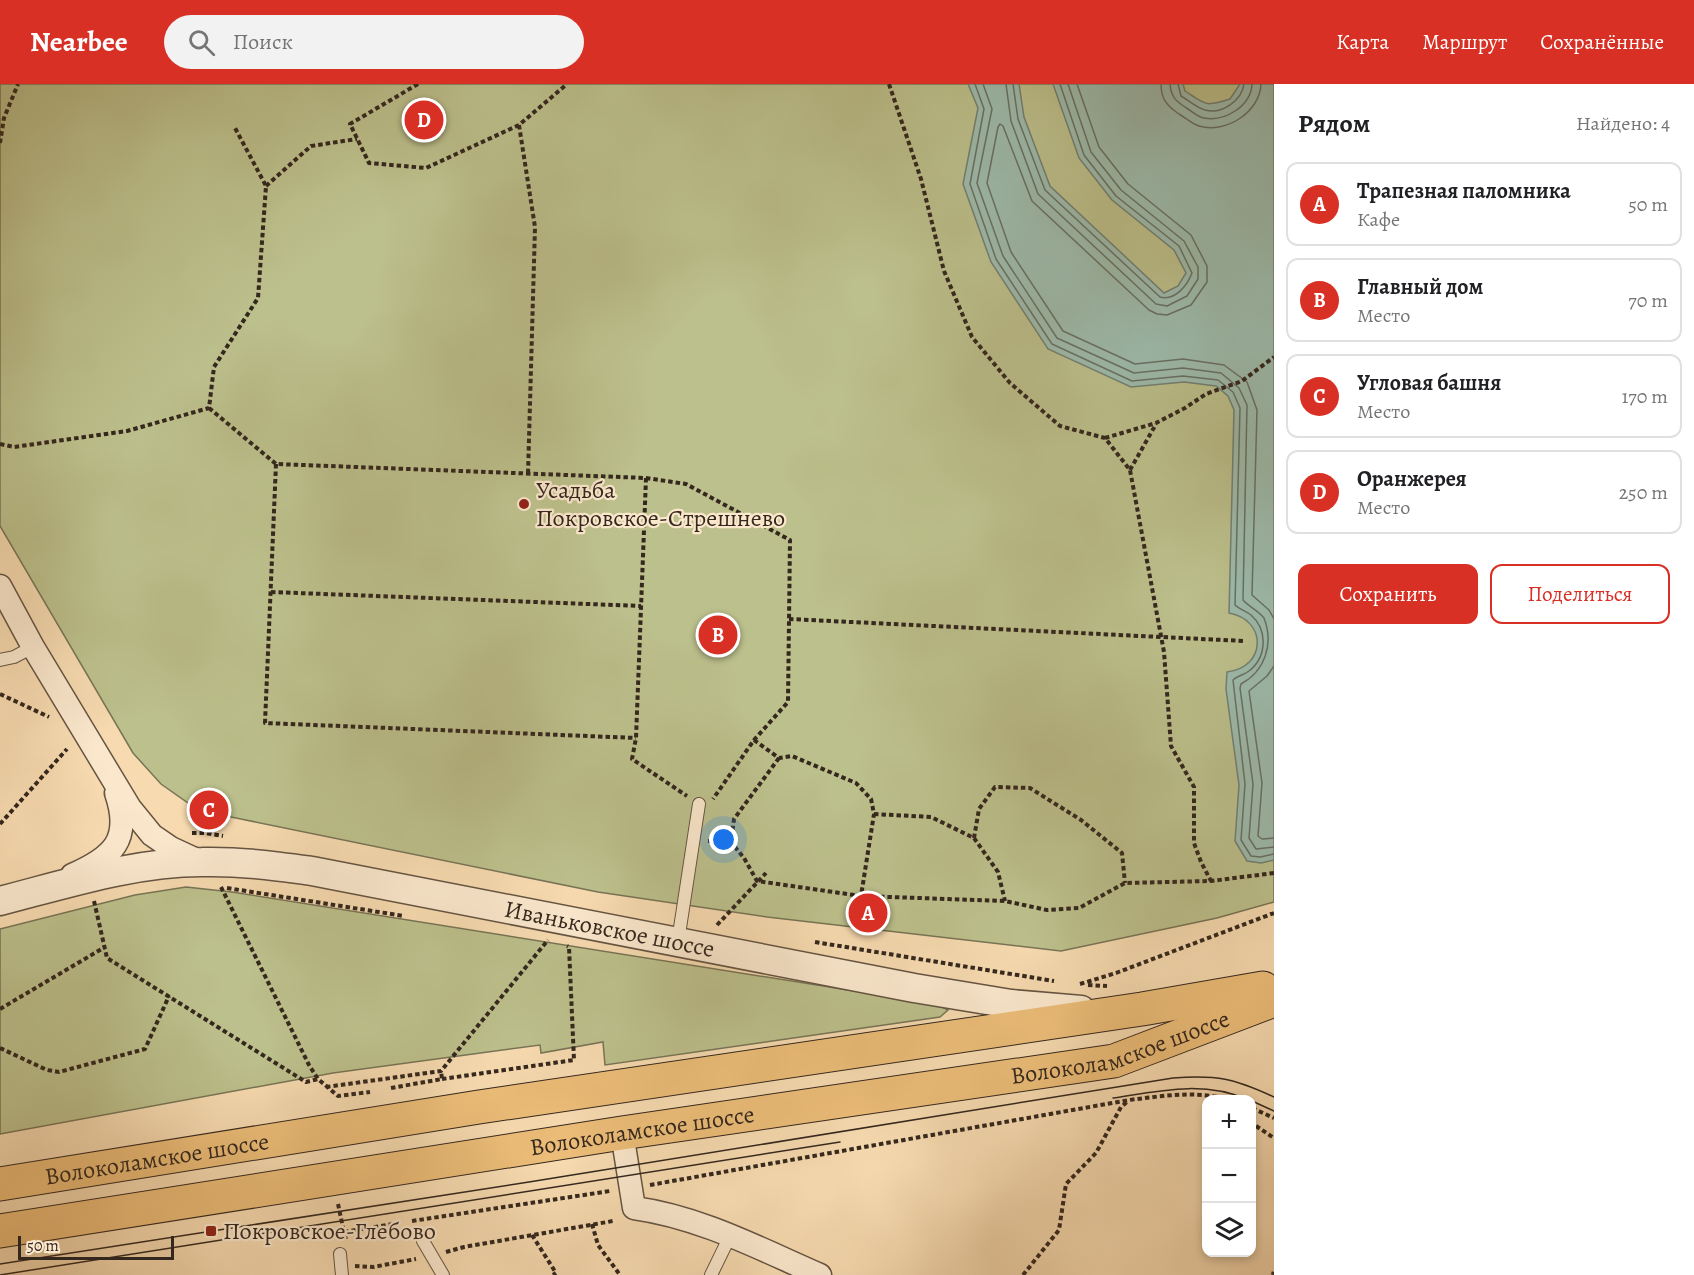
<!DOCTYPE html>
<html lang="ru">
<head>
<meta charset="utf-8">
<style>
	:root { --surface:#fff; --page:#f2f2f2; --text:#202124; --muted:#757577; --line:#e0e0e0; --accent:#d93025 }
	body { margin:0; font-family:Alegreya,serif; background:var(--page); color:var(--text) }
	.controls { position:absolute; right:18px; bottom:18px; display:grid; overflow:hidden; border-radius:12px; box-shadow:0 3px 9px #0003 }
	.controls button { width:54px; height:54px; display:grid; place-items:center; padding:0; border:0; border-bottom:2px solid var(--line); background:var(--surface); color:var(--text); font:30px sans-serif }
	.scale { position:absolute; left:18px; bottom:15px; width:156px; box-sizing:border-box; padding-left:6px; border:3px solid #34271e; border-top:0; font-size:16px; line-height:21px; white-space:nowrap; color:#34271e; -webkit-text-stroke:4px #fae7cc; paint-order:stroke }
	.you { position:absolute; left:724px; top:756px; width:21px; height:21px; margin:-15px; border:4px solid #fff; border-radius:50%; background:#1a73e8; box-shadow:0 0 0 9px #1a73e833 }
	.badge { display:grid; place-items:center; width:39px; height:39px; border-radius:50%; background:var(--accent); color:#fff; font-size:20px; font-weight:700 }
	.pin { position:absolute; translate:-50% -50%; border:3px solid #fff; box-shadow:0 2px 6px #0006 }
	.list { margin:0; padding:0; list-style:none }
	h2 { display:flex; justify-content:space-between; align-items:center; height:78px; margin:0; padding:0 24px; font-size:26px }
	h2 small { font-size:20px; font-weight:400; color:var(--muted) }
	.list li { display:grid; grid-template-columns:39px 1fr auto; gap:18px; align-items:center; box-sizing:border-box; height:84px; margin:0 12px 12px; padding:0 12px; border:2px solid var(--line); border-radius:12px }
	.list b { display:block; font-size:22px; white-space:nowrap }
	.list p { margin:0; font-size:20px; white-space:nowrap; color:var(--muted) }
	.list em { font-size:20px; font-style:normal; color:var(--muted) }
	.actions { display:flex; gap:12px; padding:18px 24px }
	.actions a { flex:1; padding:14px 0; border:2px solid var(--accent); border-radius:12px; text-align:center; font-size:21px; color:var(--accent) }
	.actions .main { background:var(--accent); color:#fff }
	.icon { flex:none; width:33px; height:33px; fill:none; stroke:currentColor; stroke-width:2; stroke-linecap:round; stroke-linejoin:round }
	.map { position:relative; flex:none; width:1274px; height:1191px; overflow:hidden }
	header { display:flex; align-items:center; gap:36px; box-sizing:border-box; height:84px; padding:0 30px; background:var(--accent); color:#fff }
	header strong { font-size:28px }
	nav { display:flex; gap:33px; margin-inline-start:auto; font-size:21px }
	.search { width:420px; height:54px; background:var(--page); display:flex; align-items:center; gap:15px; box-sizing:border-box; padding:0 21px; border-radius:33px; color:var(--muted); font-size:22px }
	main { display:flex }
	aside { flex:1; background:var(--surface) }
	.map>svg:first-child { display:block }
	.green { fill:#bcc08c; stroke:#787455; stroke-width:1.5 }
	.water { fill:#9dbbac; stroke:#738073; stroke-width:1.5 }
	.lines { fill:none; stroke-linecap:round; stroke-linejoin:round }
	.shore { stroke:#687165; stroke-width:1.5 }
	.service-casing { stroke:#655442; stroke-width:14 }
	.minor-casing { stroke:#655442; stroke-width:25 }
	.tertiary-casing { stroke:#655442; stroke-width:31 }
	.primary-casing { stroke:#34271e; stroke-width:35 }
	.path { stroke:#34271e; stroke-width:4; stroke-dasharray:4.5 3; stroke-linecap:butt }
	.service { stroke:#fae7cc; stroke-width:12 }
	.minor { stroke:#fae7cc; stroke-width:22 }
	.tertiary { stroke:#fae7cc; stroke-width:28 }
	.primary { stroke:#ecbd78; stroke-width:33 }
	.tram { stroke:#34271e; stroke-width:1.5 }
	.rail { stroke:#34271e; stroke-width:4.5; stroke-dasharray:10 10; stroke-linecap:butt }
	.poi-dot { fill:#8f2418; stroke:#fae7cc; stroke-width:2 }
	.labels { text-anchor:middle; stroke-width:4.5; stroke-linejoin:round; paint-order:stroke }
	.poi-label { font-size:24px; fill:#34271e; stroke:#fae7cc; text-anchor:start }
	.street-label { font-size:24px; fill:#34271e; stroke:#fae7cc }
</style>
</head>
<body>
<header>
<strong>Nearbee</strong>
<div class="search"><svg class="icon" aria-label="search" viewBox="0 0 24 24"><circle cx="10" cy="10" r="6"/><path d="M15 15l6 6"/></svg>Поиск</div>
<nav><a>Карта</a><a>Маршрут</a><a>Сохранённые</a></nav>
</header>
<main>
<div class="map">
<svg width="1274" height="1191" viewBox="0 0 1274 1191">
	<rect width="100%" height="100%" fill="#f7dab0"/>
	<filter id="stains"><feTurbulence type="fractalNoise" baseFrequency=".00333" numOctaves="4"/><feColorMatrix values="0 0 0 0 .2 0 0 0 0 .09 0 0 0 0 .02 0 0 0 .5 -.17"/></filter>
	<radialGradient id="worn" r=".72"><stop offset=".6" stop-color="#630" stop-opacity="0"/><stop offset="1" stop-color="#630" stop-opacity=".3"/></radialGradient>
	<g class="green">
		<path d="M 0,0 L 1274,0 L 1274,818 L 1217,834 L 1061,867 L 767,833 L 598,808 L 226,732 C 226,706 201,697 191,721 L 161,700 L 133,669 L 0,442 Z"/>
		<path d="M 186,803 L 232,808 L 936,920 L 948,926 L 940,933 L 605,981 L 603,958 L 541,969 L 540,961 L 333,989 L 0,1050 L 0,845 L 135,811 Z"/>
	</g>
	<path class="water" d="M 968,0 L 1019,0 L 1024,33 L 1050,102 L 1164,209 L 1178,202 L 1186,189 L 1174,166 L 1112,116 L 1079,74 L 1053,0 L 1183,0 L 1185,7 C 1206,21 1205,23 1230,15 L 1240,0 L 1274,0 L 1274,776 L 1261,779 L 1247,777 L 1235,757 L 1239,701 L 1226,605 L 1227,588 C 1266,584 1268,536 1229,529 L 1234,326 L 1228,312 L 1216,302 L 1184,298 L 1131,303 L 1048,265 L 991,178 L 963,100 L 978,24 Z"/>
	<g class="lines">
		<g class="shore">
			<path d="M 975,0 L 984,25 L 970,100 L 996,175 L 1052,260 L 1132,297 L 1183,292 L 1218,296 L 1233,308 L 1240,324 L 1235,521 C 1239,525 1246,527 1251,531 C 1268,546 1267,573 1249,587 C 1244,591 1237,592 1233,596 L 1245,700 L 1241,756 L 1251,772 L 1260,773 L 1274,770"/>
			<path d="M 983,0 L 992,25 L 977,99 L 1003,172 L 1057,254 L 1134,289 L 1183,284 L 1221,289 L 1239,304 L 1247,321 L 1243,516 C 1249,523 1258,526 1264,534 C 1274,560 1265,587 1241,600 L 1240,604 L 1253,700 L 1249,754 L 1256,765 L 1274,763"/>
			<path d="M 1006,0 L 1011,37 L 1038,110 L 1156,220 L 1167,222 L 1187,212 L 1198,195 L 1198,183 L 1184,157 L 1121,106 L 1091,68 L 1068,0"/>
			<path d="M 1013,0 L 1018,35 L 1045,106 L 1160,213 C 1175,217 1187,202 1192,189 L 1179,162 L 1116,112 L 1084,71 L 1060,0"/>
			<path d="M 1077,0 L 1099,63 L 1128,100 L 1191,151 L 1207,182 L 1207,198 L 1191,221 L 1167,231 L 1157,230 L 1149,226 L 1032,117 L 1003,42 L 1000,40 L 998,43 L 987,99 L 1011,168 L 1063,247 L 1135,280 L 1183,275 L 1224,281 L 1247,298 L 1257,326 L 1252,511 L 1269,526 L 1274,535"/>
			<path d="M 1161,0 C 1161,15 1167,22 1179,30 C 1186,34 1192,40 1199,42 C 1226,50 1260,28 1261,0"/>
			<path d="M 1170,0 C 1171,14 1177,18 1188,25 C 1193,28 1198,33 1204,34 C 1225,38 1251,22 1252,0"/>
			<path d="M 1178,0 L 1181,12 C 1188,16 1197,24 1205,26 C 1222,31 1242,16 1244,0"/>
			<path d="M 1274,582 L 1267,592 L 1249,607 L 1262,699 L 1258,752 L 1262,755 L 1274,754"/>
		</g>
		<g class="service-casing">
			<g id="service">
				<path d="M 0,576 L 14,573 L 33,563"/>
				<path d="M 678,857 L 699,720"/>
				<path d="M 423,1157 L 443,1191"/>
				<path d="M 340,1170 L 342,1191"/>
				<path d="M 711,1191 L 730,1152"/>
			</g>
		</g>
		<g class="minor-casing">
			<g id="minor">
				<path d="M 0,502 L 33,563 L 130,724 L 152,751 L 171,764 L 199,777"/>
				<path d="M 72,791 C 113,773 132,756 116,709"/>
				<path d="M 622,1049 L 634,1124 C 700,1133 760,1165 820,1191"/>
			</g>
		</g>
		<g class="tertiary-casing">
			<g id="tertiary">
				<path id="s1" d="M 0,817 C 66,800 134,778 202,778 C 239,777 275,782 312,787 L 914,904 L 1011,920 L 1081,926"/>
			</g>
		</g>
		<g class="primary-casing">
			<g id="primary">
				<path id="s2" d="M 0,1100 L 479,1023 L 1142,925 L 1263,904"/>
				<path id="s3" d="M 0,1147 L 622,1049 L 1114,977 L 1274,916"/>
			</g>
		</g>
		<g class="path">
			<path d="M 418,0 L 350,40 L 369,79 L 426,84 L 519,41 L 567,0"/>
			<path d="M 889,0 L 921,95 L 944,187 L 972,253 L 1010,299 L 1060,342 L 1105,354 L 1130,386 L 1164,568 L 1171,662 L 1194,703 L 1194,759 L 1201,778 L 1211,797"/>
			<path d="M 519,41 L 535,143 L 528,390"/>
			<path d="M 0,59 L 4,34 L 18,0"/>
			<path d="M 266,102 L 311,62 L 357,55"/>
			<path d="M 209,324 L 276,380 L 646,394 L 686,400 L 790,456 L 788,618 L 754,656 L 713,715"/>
			<path d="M 1105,354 L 1156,339 L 1185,324 L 1206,310 L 1242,297 L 1274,273"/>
			<path d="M 0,360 L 14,363 L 127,347 L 209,324 L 214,283 L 258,214 L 266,102 L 234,42"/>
			<path d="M 276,380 L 265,639 L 636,654"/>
			<path d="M 1130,386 L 1156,340"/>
			<path d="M 646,394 L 636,654 L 632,675 L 687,712"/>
			<path d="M 271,508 L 641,522"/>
			<path d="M 789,535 L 1244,557"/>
			<path d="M 0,610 L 49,633"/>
			<path d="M 754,656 L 779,674 L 792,672 L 856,699 L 871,715 L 874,730 L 861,812"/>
			<path d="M 779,674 L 734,735 L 731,758 L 744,774 L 757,797 L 861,812 L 1005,817 L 1047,826 L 1079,824 L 1125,799 L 1211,797 L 1274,789"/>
			<path d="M 874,730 L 931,733 L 974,754 L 998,788 L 1005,817"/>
			<path d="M 0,740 L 67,665"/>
			<path d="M 192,749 L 205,749 L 223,752"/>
			<path d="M 974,754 L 979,725 L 995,703 L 1030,704 L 1081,736 L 1122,769 L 1125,799"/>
			<path d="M 708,757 L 731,758"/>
			<path d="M 221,803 L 309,981 L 318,995 L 338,1012 L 370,1008"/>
			<path d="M 227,804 L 404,832"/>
			<path d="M 94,817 L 107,874 L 306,998 L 318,995"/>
			<path d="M 717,841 L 766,789"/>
			<path d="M 815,858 L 1054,897"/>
			<path d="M 1080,900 L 1116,889 L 1274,829"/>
			<path d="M 1088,901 L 1107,902"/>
			<path d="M 0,925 L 105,863"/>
			<path d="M 0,964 L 47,986 L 59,988 L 145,965 L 169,912"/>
			<path d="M 442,995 L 574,976 L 569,863 L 567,862"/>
			<path d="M 326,1003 L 441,987 L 548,856"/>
			<path d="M 391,1004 L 442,995 L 441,987"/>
			<path d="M 1252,1024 L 1274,1034"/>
			<path d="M 1256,1042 L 1274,1054"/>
			<path d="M 650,1101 L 1129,1016 C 1163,1012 1196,1006 1230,1016"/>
			<path d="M 338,1120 L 344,1148"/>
			<path d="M 412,1137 L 610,1107"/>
			<path d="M 592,1140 L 598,1161 L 620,1191"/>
			<path d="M 532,1151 L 556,1189 L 553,1191"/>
			<path d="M 346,1155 L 344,1148 L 393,1140"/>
			<path d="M 446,1168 L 464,1163 L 613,1137"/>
			<path d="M 355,1182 L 373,1183 L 416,1175"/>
			<path d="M 1023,1191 L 1059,1146 L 1066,1100 L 1096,1069 L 1121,1023 L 1128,1017"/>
		</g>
		<use href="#service" class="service"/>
		<use href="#minor" class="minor"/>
		<use href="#tertiary" class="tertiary"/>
		<use href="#primary" class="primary"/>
		<g class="tram">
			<path d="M 1113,1014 C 1158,1007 1205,996 1248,1016"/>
			<path d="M 1252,1017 L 1274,1027"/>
			<path d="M 0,1180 L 529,1098 L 1173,994 C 1218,991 1233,994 1274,1013"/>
			<path d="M 0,1191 L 840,1058"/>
		</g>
		<path class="rail" d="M 1273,1191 L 1274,1188"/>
	</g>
	<g class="poi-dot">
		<circle cx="524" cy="420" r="6"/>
		<rect x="205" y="1141" width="12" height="12" rx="3"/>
	</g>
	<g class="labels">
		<g class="poi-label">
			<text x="536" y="414">Усадьба<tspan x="536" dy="28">Покровское-Стрешнево</tspan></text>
			<text x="223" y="1155">Покровское-Глебово</text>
		</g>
		<g class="street-label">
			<text dy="8" stroke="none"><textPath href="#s1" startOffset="620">Иваньковское шоссе</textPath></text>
			<text dy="8" stroke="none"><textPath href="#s3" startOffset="1136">Волоколамское шоссе</textPath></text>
			<text dy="8" stroke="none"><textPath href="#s3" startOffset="650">Волоколамское шоссе</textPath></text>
			<text dy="8" stroke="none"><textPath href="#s2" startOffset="159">Волоколамское шоссе</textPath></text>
		</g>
	</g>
	<rect width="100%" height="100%" filter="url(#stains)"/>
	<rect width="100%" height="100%" fill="url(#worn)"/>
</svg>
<div class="controls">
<button>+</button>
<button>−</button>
<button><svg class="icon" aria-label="layers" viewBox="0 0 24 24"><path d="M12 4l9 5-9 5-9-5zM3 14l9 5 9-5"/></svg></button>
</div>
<div class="scale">50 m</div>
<div class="you"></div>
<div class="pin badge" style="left:868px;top:829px">A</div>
<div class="pin badge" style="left:718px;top:551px">B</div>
<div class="pin badge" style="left:209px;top:726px">C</div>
<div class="pin badge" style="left:424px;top:36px">D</div>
</div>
<aside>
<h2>Рядом<small>Найдено: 4</small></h2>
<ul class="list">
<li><span class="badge">A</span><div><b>Трапезная паломника</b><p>Кафе</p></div><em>50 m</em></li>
<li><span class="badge">B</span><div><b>Главный дом</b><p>Место</p></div><em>70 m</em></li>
<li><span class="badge">C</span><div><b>Угловая башня</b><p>Место</p></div><em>170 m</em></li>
<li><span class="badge">D</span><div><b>Оранжерея</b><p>Место</p></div><em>250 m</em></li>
</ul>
<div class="actions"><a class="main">Сохранить</a><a>Поделиться</a></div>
</aside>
</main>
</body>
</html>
